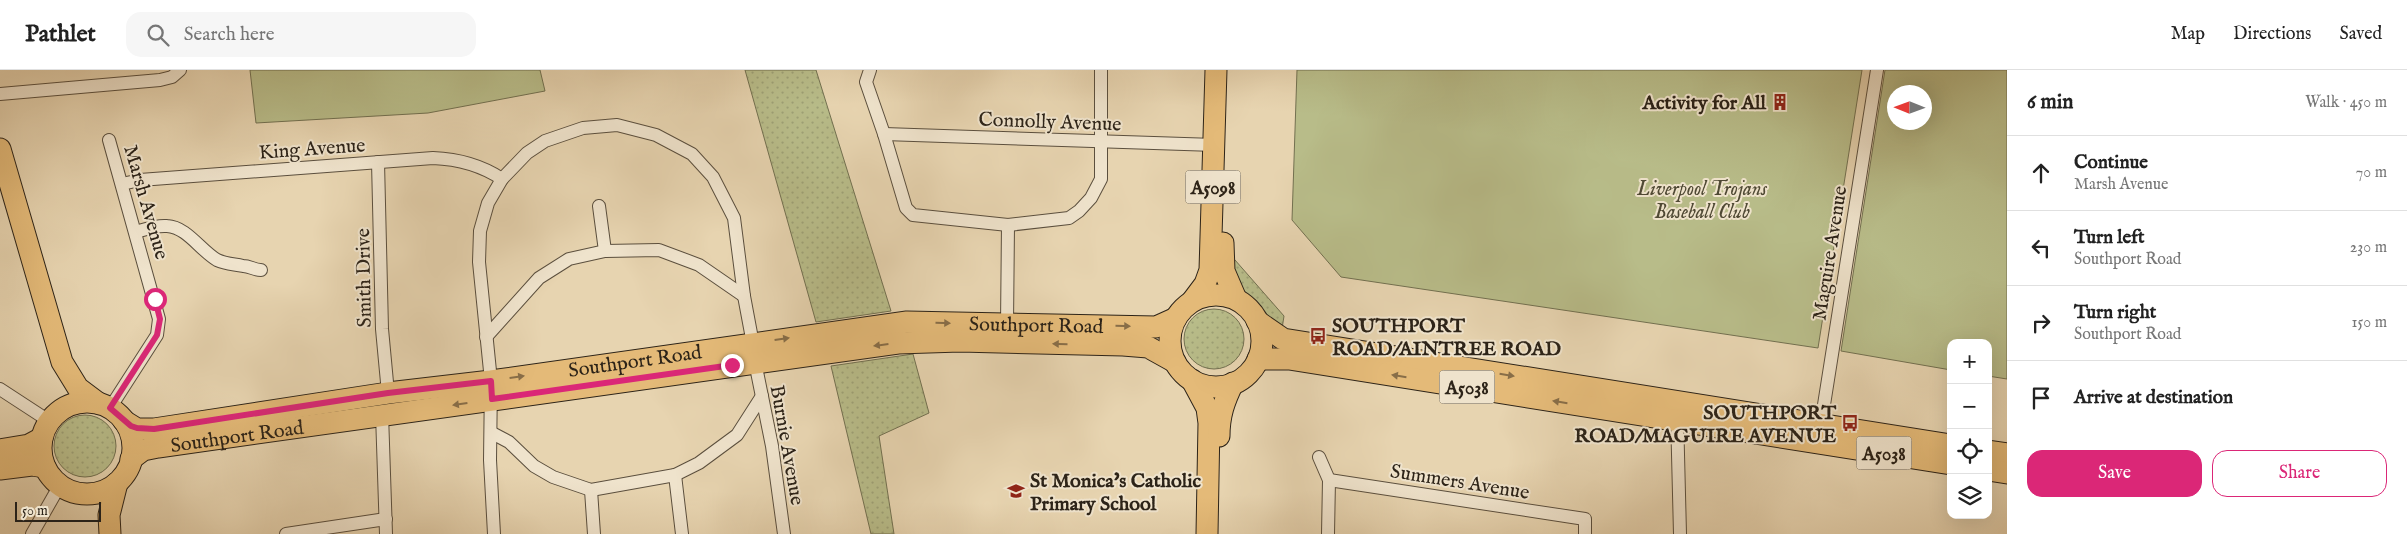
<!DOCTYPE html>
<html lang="en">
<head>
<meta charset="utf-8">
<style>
	:root { --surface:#fff; --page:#f6f6f6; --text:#222; --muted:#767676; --line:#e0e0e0; --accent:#db2777 }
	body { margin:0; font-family:"IM FELL English",serif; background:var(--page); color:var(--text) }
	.controls { position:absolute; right:15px; bottom:15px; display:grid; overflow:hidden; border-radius:10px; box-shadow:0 5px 20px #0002 }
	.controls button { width:45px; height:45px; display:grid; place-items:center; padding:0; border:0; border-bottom:1px solid var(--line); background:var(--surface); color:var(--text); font:25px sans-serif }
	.compass { position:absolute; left:1887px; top:15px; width:45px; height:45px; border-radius:50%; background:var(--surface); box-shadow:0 5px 20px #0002; rotate:271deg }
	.scale { position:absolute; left:15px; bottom:12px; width:86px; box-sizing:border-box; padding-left:5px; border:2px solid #2c2318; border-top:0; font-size:14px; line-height:18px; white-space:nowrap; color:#2c2318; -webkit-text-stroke:4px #efe3cc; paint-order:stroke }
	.stop { position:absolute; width:15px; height:15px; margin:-11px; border:4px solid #db2777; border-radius:50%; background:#fff }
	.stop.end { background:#db2777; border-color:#fff; box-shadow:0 1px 5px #0008 }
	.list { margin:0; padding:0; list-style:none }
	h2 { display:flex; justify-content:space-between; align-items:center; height:65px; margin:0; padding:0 20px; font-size:21px }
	h2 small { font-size:16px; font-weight:400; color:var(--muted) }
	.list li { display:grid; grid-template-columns:32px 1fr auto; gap:15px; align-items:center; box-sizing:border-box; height:75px; padding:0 20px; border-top:1px solid var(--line) }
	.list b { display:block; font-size:19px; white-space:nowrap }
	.list p { margin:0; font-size:16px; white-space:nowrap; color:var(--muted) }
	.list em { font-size:16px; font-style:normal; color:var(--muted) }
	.actions { display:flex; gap:10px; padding:15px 20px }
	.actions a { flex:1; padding:11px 0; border:1px solid var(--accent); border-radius:15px; text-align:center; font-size:18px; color:var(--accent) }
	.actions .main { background:var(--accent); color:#fff }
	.icon { flex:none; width:28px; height:28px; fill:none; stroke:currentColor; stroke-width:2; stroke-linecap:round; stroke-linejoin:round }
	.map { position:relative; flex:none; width:2007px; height:464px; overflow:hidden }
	header { display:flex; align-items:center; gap:30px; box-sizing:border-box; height:70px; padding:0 25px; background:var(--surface); border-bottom:1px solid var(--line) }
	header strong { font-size:24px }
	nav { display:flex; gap:28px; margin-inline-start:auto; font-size:18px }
	.search { width:350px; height:45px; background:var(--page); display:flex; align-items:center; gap:12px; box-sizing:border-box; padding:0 18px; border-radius:15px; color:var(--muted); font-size:19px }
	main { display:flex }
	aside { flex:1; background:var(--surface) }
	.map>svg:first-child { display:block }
	.grass { fill:url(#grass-dots); stroke:#727050 }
	.park { fill:#b8bc89; stroke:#727050; fill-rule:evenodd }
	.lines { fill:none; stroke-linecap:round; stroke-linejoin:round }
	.street-casing { stroke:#5b4f3e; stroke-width:14 }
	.primary-casing { stroke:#2c2318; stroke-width:23 }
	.street { stroke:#efe3cc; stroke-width:12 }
	.primary { stroke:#e4ba78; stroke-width:21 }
	.oneway { fill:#886e48 }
	.route { stroke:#db2777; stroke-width:6 }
	.labels { text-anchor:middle; stroke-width:4; stroke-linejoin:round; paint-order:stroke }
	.shield { fill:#efe3cc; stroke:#665d4e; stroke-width:1 }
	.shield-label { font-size:19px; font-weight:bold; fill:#2c2318 }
	.poi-label { font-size:20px; font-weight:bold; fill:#2c2318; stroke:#efe3cc; text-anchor:end }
	.street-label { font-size:20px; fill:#2c2318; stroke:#efe3cc }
	.park-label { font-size:20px; font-style:italic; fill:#4f4934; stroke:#efe3cc }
</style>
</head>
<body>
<header>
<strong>Pathlet</strong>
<div class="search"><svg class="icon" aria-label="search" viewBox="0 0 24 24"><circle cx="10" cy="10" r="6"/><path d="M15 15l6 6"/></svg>Search here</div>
<nav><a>Map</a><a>Directions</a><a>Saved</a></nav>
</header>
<main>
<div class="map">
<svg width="2007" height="464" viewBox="0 0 2007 464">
	<defs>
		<pattern id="grass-dots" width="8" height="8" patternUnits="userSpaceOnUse" patternTransform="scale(1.25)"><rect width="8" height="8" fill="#b8bc89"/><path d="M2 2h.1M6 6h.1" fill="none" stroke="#9ea176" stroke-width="1.8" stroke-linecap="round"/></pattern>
	</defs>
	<rect width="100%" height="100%" fill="#e7d4b0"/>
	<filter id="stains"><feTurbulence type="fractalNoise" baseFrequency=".004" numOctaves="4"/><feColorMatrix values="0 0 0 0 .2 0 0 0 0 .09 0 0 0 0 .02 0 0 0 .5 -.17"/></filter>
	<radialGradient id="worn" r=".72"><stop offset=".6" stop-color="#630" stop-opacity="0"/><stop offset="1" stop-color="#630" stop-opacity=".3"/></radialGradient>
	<g class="grass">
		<path d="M 745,0 L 816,0 L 891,241 L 816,252 Z"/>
		<path d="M 1228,182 L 1284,246 L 1282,259 L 1271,253 L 1238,216 Z"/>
		<circle cx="1214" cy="269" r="30"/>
		<path d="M 913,284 L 929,343 L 879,366 L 894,464 L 871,464 L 831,296 Z"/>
		<circle cx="85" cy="376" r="31"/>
	</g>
	<g class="park">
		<path d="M 250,0 L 540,0 L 545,21 L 428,43 L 256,53 Z"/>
		<path d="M 1297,0 L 1862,0 L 1818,278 L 1341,207 L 1292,150 Z"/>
		<path d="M 1885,0 L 2007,0 L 2007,309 L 1988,306 L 1988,273 L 1951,273 L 1951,300 L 1841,281 ZM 1924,22 L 1924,52 L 1894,52 L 1894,22 Z"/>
	</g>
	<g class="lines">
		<g class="street-casing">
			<g id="street">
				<path d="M 870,0 L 866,12 L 884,64 L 906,138 L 913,145 L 1008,155 L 1069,148 L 1079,141 L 1091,128 L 1101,109 L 1101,0"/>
				<path d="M 0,24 L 160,10 L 172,7 L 180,0"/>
				<path d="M 884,64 L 1215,75"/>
				<path d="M 109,70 L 159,249 L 157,265 L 110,338"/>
				<path d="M 378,92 L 382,259 L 388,323"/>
				<path d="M 122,114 L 140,110 L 433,88 C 458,89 481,95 502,109"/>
				<path d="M 599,136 L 605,181"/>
				<path d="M 136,162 C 146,159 156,155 167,156 C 187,157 200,180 217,190 C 226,194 234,194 243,196 C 250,196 254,200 261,200"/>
				<path d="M 1007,254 L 1008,155"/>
				<path d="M 486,267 L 539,208 L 569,189 L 605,181 L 659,180 L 699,195 L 744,226"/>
				<path d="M 755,292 L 772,376 L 784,464"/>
				<path d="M 0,319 L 49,351"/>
				<path d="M 382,344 L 386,464"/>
				<path d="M 1677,344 L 1680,464"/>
				<path d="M 1820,360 L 1877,0"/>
				<path d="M 492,363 L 509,372 L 534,396 L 553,407 L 591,420 L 675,405 L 699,393 L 737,365 L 762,326"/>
				<path d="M 1319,387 L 1329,410 L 1328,464"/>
				<path d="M 675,405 L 682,464"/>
				<path d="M 1329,410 L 1585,449 L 1585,464"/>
				<path d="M 591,420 L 594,464"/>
				<path d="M 32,464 L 60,415"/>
				<path d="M 286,464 L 386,449"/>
				<path d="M 494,464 L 490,390 L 491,311 L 479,192 L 480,161 L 488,133 L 502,109 L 527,83 L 545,71 L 583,58 L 617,55 L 656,65 L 692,84 L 713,107 L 734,148 L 744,226 L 753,274"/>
			</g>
		</g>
		<g class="primary-casing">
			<g id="primary">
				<path d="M 0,79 L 62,292 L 78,318 L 98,333"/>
				<path d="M 1223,173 L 1224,201 L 1236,229"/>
				<circle cx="1216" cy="271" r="46"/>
				<path d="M 1193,230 L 1205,214 L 1210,200 L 1216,0"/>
				<path d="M 1257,251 L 1283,269 L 1951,375"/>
				<path d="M 1258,289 L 1289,289 L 1951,394"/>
				<path d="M 1192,310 L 1207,338 L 1209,353 L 1207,464"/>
				<circle cx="87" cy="378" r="46"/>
				<path id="s1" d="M 124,351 L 137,359 L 154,359 L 388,323 L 491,311 L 907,252 L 1156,257 L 1176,248"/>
				<path d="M 1219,366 C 1219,346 1224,331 1233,313"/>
				<path d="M 0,380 L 29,375 L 42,368"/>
				<path d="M 1988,381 L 2007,384"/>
				<path id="s2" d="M 131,389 L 143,380 L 158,377 L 898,273 L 960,271 L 1123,275 L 1148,277 L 1175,292"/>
				<path d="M 0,399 L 32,395 L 45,397"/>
				<path d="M 1988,400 L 2007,403"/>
				<path d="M 110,464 L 109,445 L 117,413"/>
			</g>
		</g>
		<use href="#street" class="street"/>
		<use href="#primary" class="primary"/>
	</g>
	<defs><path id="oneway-solid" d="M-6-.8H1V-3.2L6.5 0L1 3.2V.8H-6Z" transform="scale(1.25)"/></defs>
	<g class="oneway">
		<use href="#oneway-solid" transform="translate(943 253) rotate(1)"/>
		<use href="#oneway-solid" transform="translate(1123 256) rotate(1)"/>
		<use href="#oneway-solid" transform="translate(782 269) rotate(-8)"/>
		<use href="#oneway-solid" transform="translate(1060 274) rotate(-179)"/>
		<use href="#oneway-solid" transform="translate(881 275) rotate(173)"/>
		<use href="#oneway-solid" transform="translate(1507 305) rotate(9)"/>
		<use href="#oneway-solid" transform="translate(1399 306) rotate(-171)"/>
		<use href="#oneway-solid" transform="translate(517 307) rotate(-8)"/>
		<use href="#oneway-solid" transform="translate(1560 332) rotate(-171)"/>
		<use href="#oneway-solid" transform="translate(460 334) rotate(172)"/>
	</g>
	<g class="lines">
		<path class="route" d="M 155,229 L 160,249 L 157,265 L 110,338 L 131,356 L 137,358 L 154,359 L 388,323 L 491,311 L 492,329 L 732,295"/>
	</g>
	<defs>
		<g id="building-bare" transform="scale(1.35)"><path d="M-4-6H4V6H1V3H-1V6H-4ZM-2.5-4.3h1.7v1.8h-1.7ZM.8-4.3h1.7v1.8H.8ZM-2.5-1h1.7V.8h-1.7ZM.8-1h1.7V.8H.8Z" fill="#8f2418" stroke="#efe3cc" stroke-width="2.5" paint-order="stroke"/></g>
		<g id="bus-bare" transform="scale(1.35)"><path d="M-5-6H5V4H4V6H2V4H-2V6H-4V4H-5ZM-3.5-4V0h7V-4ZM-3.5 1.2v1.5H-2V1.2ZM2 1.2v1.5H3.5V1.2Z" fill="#8f2418" stroke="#efe3cc" stroke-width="2.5" paint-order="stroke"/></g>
		<g id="school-bare" transform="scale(1.35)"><path d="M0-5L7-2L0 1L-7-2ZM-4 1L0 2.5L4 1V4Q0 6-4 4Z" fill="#8f2418" stroke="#efe3cc" stroke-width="2.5" paint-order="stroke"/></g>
	</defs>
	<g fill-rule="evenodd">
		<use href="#building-bare" x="1780" y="32"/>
		<use href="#bus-bare" x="1318" y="266"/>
		<use href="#bus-bare" x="1850" y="353"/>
		<use href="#school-bare" x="1016" y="421"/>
	</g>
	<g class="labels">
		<g class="shield">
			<rect x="1185.5" y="100.5" width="55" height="33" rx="4"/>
			<rect x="1439.5" y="300.5" width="55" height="33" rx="4"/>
			<rect x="1856.5" y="366.5" width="55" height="33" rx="4"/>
		</g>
		<g class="shield-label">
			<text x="1213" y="124">A5098</text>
			<text x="1467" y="324">A5038</text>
			<text x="1884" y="390">A5038</text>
		</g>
		<g class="poi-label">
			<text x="1766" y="39">Activity for All</text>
			<text x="1332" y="262" text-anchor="start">SOUTHPORT<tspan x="1332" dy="23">ROAD/AINTREE ROAD</tspan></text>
			<text x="1836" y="349">SOUTHPORT<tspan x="1836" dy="23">ROAD/MAGUIRE AVENUE</tspan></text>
			<text x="1030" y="417" text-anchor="start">St Monica's Catholic<tspan x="1030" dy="23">Primary School</tspan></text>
		</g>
		<g class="street-label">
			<text transform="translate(1050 51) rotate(2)" y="7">Connolly Avenue</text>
			<text transform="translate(312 78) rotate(-4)" y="7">King Avenue</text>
			<text transform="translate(147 132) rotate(74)" y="7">Marsh Avenue</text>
			<text transform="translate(1829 183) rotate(-81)" y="7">Maguire Avenue</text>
			<text transform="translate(363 208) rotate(-91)" y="7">Smith Drive</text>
			<text dy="7" stroke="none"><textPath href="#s1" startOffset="922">Southport Road</textPath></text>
			<text dy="7" stroke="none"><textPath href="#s1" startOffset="518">Southport Road</textPath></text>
			<text dy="7" stroke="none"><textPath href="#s2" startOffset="110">Southport Road</textPath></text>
			<text transform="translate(788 375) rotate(80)" y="7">Burnie Avenue</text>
			<text transform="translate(1460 411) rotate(9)" y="7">Summers Avenue</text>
		</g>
		<g class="park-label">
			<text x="1702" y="125">Liverpool Trojans<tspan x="1702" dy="23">Baseball Club</tspan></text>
		</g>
	</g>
	<rect width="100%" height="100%" filter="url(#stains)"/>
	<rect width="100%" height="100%" fill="url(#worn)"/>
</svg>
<div class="controls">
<button>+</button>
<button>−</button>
<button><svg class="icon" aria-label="locate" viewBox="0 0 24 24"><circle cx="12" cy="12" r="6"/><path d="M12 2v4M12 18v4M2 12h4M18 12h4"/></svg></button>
<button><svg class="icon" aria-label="layers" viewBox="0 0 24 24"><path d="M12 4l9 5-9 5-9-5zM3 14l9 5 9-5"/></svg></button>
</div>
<svg class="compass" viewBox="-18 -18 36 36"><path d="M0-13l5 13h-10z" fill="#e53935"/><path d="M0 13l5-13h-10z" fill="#767676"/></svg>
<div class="scale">50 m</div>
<div class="stop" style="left:155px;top:229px"></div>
<div class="stop end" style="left:732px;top:295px"></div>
</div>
<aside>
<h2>6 min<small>Walk · 450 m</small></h2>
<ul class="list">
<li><svg class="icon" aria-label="ahead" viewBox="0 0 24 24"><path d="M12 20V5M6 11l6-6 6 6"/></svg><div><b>Continue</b><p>Marsh Avenue</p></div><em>70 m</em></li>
<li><svg class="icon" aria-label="left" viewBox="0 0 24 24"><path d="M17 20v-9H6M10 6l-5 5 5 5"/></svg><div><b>Turn left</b><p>Southport Road</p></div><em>230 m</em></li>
<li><svg class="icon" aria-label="right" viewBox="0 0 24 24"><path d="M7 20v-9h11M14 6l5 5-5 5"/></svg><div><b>Turn right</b><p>Southport Road</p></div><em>150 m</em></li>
<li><svg class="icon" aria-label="arrive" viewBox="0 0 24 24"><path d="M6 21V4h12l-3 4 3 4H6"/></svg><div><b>Arrive at destination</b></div></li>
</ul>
<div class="actions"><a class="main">Save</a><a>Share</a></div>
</aside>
</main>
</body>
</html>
